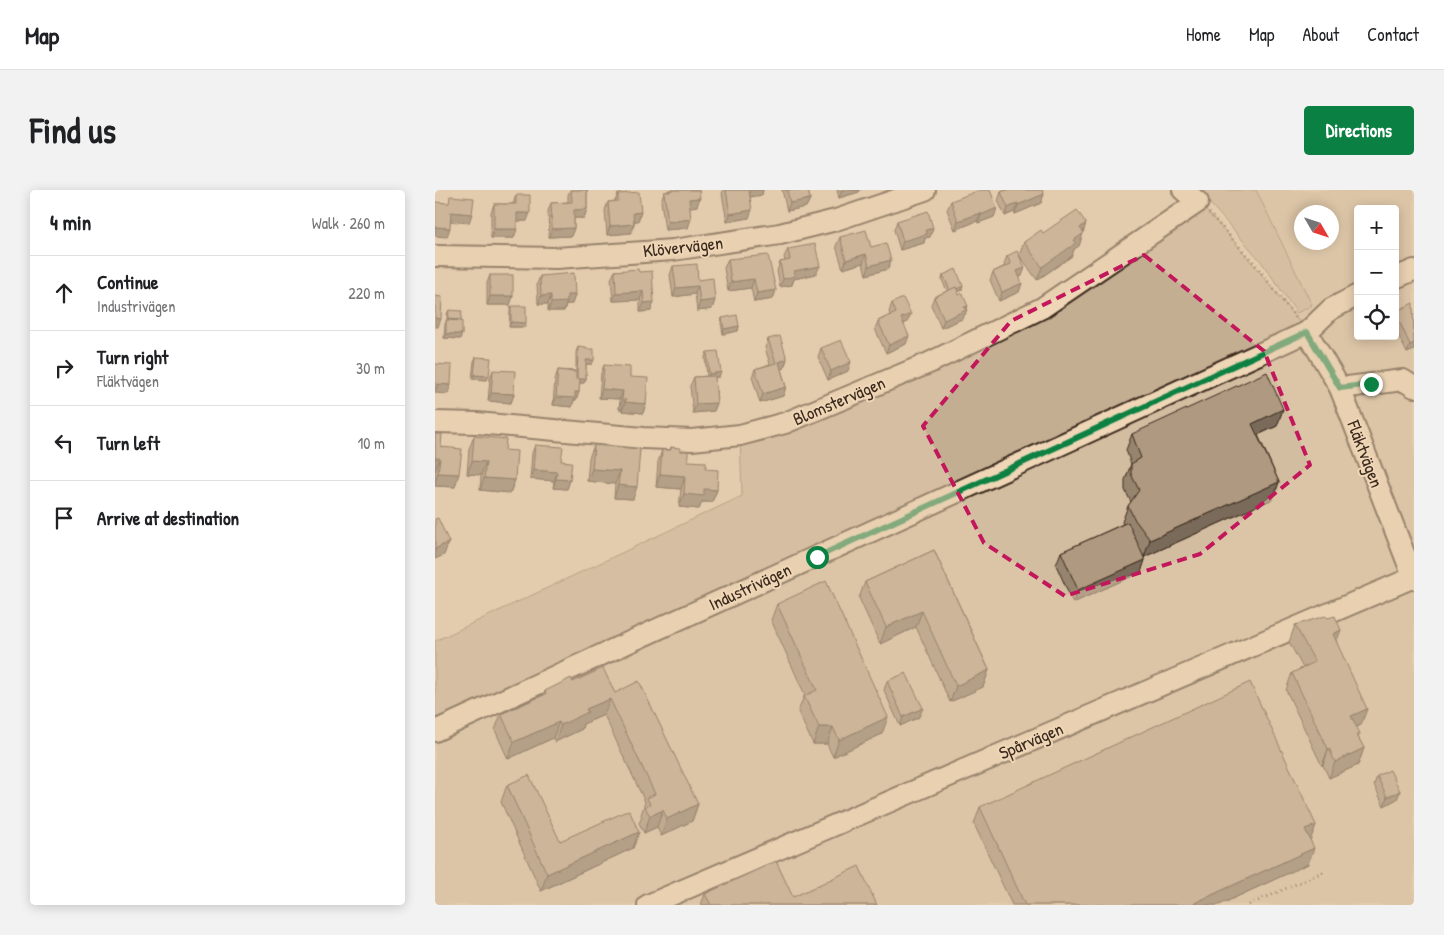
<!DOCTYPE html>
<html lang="en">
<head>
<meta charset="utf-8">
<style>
	:root { --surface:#fff; --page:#f2f2f2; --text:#202124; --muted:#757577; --line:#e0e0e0; --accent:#0b8043 }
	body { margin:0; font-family:"Patrick Hand",sans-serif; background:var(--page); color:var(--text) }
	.controls { position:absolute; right:15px; top:15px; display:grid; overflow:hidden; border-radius:5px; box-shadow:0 2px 12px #0003 }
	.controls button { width:45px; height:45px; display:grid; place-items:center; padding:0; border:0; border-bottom:1px solid var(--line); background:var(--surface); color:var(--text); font:25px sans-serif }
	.compass { position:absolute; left:859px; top:15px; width:45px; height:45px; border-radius:50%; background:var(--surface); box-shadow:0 2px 12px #0003; rotate:129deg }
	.stop { position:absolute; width:15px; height:15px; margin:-11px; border:4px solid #0b8043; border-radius:50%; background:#fff }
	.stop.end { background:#0b8043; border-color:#fff; box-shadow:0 1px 5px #0008 }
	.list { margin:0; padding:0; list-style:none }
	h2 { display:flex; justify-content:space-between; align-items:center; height:65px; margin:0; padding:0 20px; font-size:21px }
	h2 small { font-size:16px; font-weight:400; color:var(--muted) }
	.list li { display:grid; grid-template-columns:32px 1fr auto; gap:15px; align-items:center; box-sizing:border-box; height:75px; padding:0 20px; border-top:1px solid var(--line) }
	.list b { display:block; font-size:19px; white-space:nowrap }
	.list p { margin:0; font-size:16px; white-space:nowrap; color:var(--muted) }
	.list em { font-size:16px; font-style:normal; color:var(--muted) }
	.icon { flex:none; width:28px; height:28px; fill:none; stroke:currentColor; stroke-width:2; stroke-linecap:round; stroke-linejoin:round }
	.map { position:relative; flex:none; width:979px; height:715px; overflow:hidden; border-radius:5px }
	header { display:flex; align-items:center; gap:30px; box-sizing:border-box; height:70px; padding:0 25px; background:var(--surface); border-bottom:1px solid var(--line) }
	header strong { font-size:24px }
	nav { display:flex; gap:28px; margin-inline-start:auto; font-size:18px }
	.intro { display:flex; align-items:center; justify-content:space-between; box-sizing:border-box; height:120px; padding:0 30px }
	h1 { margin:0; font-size:35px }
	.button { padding:12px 22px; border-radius:5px; background:var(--accent); color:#fff; font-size:18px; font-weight:700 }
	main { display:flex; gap:30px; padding:0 30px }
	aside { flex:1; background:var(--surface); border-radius:5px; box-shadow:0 2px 12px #0003 }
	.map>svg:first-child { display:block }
	.built { fill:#d3bda0; fill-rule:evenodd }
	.green { fill:#c4ae92; stroke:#806c58 }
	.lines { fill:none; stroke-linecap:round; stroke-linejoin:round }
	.minor-casing { stroke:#3b2a1e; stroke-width:24 }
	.path { stroke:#3b2a1e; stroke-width:3; stroke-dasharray:1 4; stroke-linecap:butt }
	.minor { stroke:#eed6b6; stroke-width:20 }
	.wall { fill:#96846e; stroke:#3b2a1e }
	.shaded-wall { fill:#7a6b5a; stroke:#3b2a1e }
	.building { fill:#af9980; stroke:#3b2a1e }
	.route { stroke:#0b8043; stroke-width:6 }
	.marked { fill:none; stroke:#c2185b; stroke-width:4; stroke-dasharray:10 6; stroke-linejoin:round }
	.labels { text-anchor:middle; stroke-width:4; stroke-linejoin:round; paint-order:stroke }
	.street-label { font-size:18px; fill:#3b2a1e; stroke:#eed6b6 }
</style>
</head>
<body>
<header>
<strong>Map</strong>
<nav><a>Home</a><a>Map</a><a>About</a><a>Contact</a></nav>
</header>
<div class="intro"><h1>Find us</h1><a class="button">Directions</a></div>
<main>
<aside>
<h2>4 min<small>Walk · 260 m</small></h2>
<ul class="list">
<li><svg class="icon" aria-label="ahead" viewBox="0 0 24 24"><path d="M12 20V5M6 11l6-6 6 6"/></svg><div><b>Continue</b><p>Industrivägen</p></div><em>220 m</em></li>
<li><svg class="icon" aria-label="right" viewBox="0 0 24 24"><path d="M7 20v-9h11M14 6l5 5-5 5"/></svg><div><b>Turn right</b><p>Fläktvägen</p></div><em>30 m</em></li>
<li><svg class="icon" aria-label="left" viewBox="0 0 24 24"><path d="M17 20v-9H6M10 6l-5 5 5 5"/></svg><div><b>Turn left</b></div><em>10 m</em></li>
<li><svg class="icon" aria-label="arrive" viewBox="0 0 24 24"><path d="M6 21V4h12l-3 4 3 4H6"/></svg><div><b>Arrive at destination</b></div></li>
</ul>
</aside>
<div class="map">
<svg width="979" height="715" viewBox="0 0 979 715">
	<rect width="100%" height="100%" fill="#e3ccad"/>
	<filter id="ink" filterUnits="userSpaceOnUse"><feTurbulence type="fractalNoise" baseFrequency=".02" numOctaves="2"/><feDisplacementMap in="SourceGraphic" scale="10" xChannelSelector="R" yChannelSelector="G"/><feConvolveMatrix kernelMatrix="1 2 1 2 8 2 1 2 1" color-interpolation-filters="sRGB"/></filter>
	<g filter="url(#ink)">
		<path class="built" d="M 821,0 L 979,0 L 979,715 L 0,715 L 0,529 L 877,115 ZM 923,19 L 960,19 L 960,146 L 923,146 ZM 866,22 L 896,22 L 896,52 L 866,52 Z"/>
		<g class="green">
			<path d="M 763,0 L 821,0 L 877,115 L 862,123 L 825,70 Z"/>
			<path d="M 763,12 C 803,53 837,97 872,142 L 0,541 L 0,451 L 307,306 L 305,245 L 607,118 Z"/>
		</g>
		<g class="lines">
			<g class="minor-casing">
				<g id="minor">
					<path d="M 0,66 L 121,68 L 238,60 L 345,44 L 401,30 L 490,0"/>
					<path d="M 960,88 L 979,80"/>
					<path d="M 872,142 L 905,198 L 979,389"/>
					<path d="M 905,198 L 968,190 L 979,197"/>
					<path d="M 0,232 L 42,233 L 208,248 L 257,250 L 305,245 L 350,233 L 494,173 L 607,118 L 763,12 L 748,0"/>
					<path d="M 0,541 L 872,142 L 896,119 L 923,105"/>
					<path d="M 213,715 L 979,387"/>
				</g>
			</g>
			<g class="path">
				<path d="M 774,23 L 819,73 L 861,128"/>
				<path d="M 814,715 L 890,681"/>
			</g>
			<use href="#minor" class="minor"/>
		</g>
		<g class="wall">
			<path d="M 135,0 L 152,0 L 152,19 L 149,28 L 139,28 L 139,38 L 136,46 L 114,47 L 113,21 L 116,13 L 133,12 L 133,5 Z"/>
			<path d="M 233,0 L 264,0 L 262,16 L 255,17 L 253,38 L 230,40 L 226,11 L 229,2 L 232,2 Z"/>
			<path d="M 288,0 L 328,0 L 327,5 L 315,7 L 314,28 L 292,32 L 287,4 Z"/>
			<path d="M 347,0 L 374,0 L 373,0 L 375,9 L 371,17 L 352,21 Z"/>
			<path d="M 402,0 L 425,0 L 424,2 L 404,8 Z"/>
			<path d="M 570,0 L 607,0 L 609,4 L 606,13 L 580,24 L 579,22 L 570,26 L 563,11 L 566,2 Z"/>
			<path d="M 183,4 L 206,22 L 203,31 L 199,31 L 199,34 L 196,43 L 172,45 L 170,20 L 173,12 L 180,11 Z"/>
			<path d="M 81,5 L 92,31 L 82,31 L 79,48 L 56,48 L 56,22 L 59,14 L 78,14 Z"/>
			<path d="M 516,11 L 562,18 L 559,27 L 543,33 L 542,31 L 520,40 L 512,20 Z"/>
			<path d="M 462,31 L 498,38 L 495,47 L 490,48 L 489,53 L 465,60 L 459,40 Z"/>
			<path d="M 651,33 L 644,56 L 639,59 L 637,66 L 602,90 L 584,65 L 587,86 L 584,87 L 587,93 L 584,102 L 564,111 L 555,90 L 558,82 L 570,76 L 569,74 L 572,66 L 584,65 L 589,52 L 608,43 Z"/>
			<path d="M 405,47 L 436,57 L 456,70 L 453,79 L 431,85 L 428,73 L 408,79 L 401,56 Z"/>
			<path d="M 353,59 L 381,84 L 359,89 L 357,95 L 345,97 L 342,81 L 345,72 L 350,71 L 349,67 Z"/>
			<path d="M 293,69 L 341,100 L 338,109 L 319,112 L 316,98 L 293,101 L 289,78 Z"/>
			<path d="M 238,76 L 263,90 L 280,110 L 277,119 L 262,121 L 260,104 L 238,107 L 235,85 Z"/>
			<path d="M 180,81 L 204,82 L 216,121 L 205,122 L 205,110 L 178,111 L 176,89 Z"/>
			<path d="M 55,85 L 78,106 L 75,115 L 52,115 L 52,93 Z"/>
			<path d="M 508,85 L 527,100 L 523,102 L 530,125 L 529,125 L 527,129 L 506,138 L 496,115 L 499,107 L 512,101 L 507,90 Z"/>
			<path d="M 105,86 L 140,105 L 137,114 L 131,114 L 129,121 L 113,121 L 113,114 L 103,114 L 102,94 Z"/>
			<path d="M 457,113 L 472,132 L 469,134 L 471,154 L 451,163 L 440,139 L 443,131 L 455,125 L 454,122 Z"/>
			<path d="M 76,116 L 90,137 L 74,137 L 75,121 Z"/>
			<path d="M 14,120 L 26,130 L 27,144 L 25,149 L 9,148 L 10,134 L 12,130 L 12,124 Z"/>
			<path d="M 960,122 L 979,160 L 972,163 L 960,139 Z"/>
			<path d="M 287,128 L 304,136 L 303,141 L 288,144 L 286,133 Z"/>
			<path d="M 333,149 L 352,169 L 349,178 L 346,179 L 351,197 L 348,206 L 325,213 L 317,187 L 320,179 L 335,174 L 330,158 Z"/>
			<path d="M 143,157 L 157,174 L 151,174 L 151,189 L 149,193 L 144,193 L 144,202 L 141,210 L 139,210 L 137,217 L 118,215 L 120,189 L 123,180 L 141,181 L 141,162 Z"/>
			<path d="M 386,158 L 413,181 L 393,190 L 383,167 Z"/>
			<path d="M 272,162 L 284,187 L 280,187 L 282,213 L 279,221 L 258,223 L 255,196 L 259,187 L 272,186 L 270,167 Z"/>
			<path d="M 41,167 L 52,190 L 37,189 L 39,171 Z"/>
			<path d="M 169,175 L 195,187 L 211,214 L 208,223 L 187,221 L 187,219 L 184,219 L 185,209 L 164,208 L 166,183 Z"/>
			<path d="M 58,180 L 79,204 L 76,213 L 53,211 L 55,188 Z"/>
			<path d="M 848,219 L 842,236 L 823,245 L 844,292 L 838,309 L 709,367 L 710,370 L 706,382 L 638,413 L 621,375 L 626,362 L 688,334 L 687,332 L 693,316 L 696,312 L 690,300 L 690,290 L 696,274 L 691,260 L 697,244 Z"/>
			<path d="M 0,244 L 6,257 L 20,297 L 0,296 Z"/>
			<path d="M 39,246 L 70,260 L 80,290 L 75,303 L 45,300 L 46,285 L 32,284 L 34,259 Z"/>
			<path d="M 100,255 L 126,271 L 135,290 L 132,299 L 118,298 L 119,291 L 95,289 L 97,263 Z"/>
			<path d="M 159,255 L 205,259 L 198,309 L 179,308 L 180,294 L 152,291 L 154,268 Z"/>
			<path d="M 236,257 L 245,261 L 253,271 L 271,279 L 282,300 L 277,312 L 267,312 L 264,319 L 244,317 L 246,299 L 221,297 L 223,272 L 227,260 L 235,260 Z"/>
			<path d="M 499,360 L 554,480 L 548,497 L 515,512 L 481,437 L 445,454 L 424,408 L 430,392 Z"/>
			<path d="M 342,414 L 447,544 L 398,567 L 392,554 L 378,554 L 363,522 L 369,506 L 370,505 L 336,430 Z"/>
			<path d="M 860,435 L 902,453 L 926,535 L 922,537 L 925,544 L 923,547 L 929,558 L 923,575 L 894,588 L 888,575 L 887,576 L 851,500 L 857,483 L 868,478 L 854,452 Z"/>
			<path d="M 452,491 L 484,527 L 465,536 L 449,500 Z"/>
			<path d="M 138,492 L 180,503 L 263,614 L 257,631 L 226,646 L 222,637 L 209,643 L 204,633 L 207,627 L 206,625 L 210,612 L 169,525 L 148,534 L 147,539 L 120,552 L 118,548 L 73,569 L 60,540 L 66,524 L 108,505 L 110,501 Z"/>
			<path d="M 942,586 L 965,601 L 962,609 L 949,616 L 939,595 Z"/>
			<path d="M 72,595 L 125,651 L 204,642 L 198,658 L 106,701 L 66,612 Z"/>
			<path d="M 545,617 L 881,635 L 875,650 L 873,674 L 784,715 L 577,715 L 539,634 Z"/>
			<path d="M 270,704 L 358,707 L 442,715 L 266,715 Z"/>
		</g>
		<g class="shaded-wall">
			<path d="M 313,0 L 328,0 L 327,5 L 310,8 Z"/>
			<path d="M 407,0 L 425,0 L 424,2 L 404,8 Z"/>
			<path d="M 609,4 L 606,13 L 580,24 L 583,15 Z"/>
			<path d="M 265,8 L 262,16 L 251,18 L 254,9 Z"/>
			<path d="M 375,9 L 371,17 L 352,21 L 355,13 Z"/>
			<path d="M 583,13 L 579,22 L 570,26 L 573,18 Z"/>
			<path d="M 562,18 L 559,27 L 543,33 L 546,25 Z"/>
			<path d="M 152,19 L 149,28 L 136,28 L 139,20 Z"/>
			<path d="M 317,20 L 314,28 L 292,32 L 295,24 Z"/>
			<path d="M 16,22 L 37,24 L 34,33 L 13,31 Z"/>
			<path d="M 206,22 L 203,31 L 195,31 L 198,23 Z"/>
			<path d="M 82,23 L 95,23 L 92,31 L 78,31 Z"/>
			<path d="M 546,23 L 542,31 L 520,40 L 523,31 Z"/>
			<path d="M 256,29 L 253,38 L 230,40 L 233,32 Z"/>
			<path d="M 651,33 L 644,56 L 639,59 L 637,66 L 602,90 L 607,77 L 639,50 L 645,38 Z"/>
			<path d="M 199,34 L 196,43 L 172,45 L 175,36 Z"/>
			<path d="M 0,37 L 15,38 L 12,47 L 0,46 Z"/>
			<path d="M 139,38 L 136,46 L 114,47 L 117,39 Z"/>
			<path d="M 498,38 L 495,47 L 490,48 L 489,53 L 465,60 L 468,51 L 491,40 Z"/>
			<path d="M 59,39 L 82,39 L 79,48 L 56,48 Z"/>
			<path d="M 431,64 L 428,73 L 408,79 L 411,70 Z"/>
			<path d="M 456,70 L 453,79 L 431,85 L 434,76 Z"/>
			<path d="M 385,76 L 381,84 L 359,89 L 357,95 L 345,97 L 348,89 L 359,81 Z"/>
			<path d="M 590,78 L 587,86 L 578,90 L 582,81 Z"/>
			<path d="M 319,89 L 316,98 L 293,101 L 296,92 Z"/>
			<path d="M 587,93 L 584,102 L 564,111 L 567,102 Z"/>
			<path d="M 263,96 L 260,104 L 238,107 L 241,98 Z"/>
			<path d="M 528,96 L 527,100 L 515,106 L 516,102 Z"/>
			<path d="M 341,100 L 338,109 L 319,112 L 322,103 Z"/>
			<path d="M 208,101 L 205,110 L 178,111 L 181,103 Z"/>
			<path d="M 116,105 L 113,114 L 103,114 L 106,106 Z"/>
			<path d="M 132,105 L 140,105 L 137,114 L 131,114 L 129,121 L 113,121 L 116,113 Z"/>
			<path d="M 55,106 L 78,106 L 75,115 L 52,115 Z"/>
			<path d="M 280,110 L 277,119 L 262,121 L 265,112 Z"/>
			<path d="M 219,112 L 216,121 L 205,122 L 209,113 Z"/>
			<path d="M 533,116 L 530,125 L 529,125 L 527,129 L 506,138 L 509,130 Z"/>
			<path d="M 476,124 L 472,132 L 463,137 L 466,128 Z"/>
			<path d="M 0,128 L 6,129 L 3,137 L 0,137 Z"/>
			<path d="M 13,129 L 26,130 L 24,134 L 11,133 Z"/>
			<path d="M 76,132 L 91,133 L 90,137 L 74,137 Z"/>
			<path d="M 304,136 L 303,141 L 288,144 L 289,139 Z"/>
			<path d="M 11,144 L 27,144 L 25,149 L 9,148 Z"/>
			<path d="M 474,146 L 471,154 L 451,163 L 454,155 Z"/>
			<path d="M 979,153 L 979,160 L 972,163 L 975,155 Z"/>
			<path d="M 352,169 L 349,178 L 340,181 L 344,172 Z"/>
			<path d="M 151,170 L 159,170 L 157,174 L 150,174 Z"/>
			<path d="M 416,172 L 413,181 L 393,190 L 396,181 Z"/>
			<path d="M 286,182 L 284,187 L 273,188 L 274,184 Z"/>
			<path d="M 39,185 L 54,186 L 52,190 L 37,189 Z"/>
			<path d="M 142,189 L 151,189 L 149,193 L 141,193 Z"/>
			<path d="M 2,194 L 16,195 L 13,204 L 0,203 L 0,198 Z"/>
			<path d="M 351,197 L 348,206 L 325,213 L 328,204 Z"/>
			<path d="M 167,199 L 188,201 L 185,209 L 164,208 Z"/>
			<path d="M 140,202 L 144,202 L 141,210 L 139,210 L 137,217 L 118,215 L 121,207 Z"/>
			<path d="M 56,203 L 79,204 L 76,213 L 53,211 Z"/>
			<path d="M 187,210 L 191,210 L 187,219 L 184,219 Z"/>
			<path d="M 190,212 L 211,214 L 208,223 L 187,221 Z"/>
			<path d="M 282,213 L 279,221 L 258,223 L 261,214 Z"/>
			<path d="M 848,219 L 842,236 L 811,250 L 817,234 Z"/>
			<path d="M 0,268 L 5,268 L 0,281 Z"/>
			<path d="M 37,271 L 51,272 L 46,285 L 32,284 Z"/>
			<path d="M 157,279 L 185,281 L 180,294 L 152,291 Z"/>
			<path d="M 98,280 L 122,282 L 119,291 L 95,289 Z"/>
			<path d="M 3,283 L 24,284 L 20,297 L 0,296 L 0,292 Z"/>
			<path d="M 225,284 L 250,286 L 246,299 L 221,297 Z"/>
			<path d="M 49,288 L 80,290 L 75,303 L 45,300 Z"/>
			<path d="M 121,289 L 135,290 L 132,299 L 118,298 Z"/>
			<path d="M 844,292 L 838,309 L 709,367 L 715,350 Z"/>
			<path d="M 183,295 L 202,297 L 198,309 L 179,308 Z"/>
			<path d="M 269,299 L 282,300 L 277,312 L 267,312 L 264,319 L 244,317 L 249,304 Z"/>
			<path d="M 14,352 L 9,365 L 0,369 L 0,359 Z"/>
			<path d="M 710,370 L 706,382 L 638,413 L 643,400 Z"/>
			<path d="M 487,421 L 481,437 L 445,454 L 451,437 Z"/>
			<path d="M 906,440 L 900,456 L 898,444 Z"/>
			<path d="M 554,480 L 548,497 L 515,512 L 521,496 Z"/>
			<path d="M 175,509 L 169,525 L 148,534 L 147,539 L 120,552 L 126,535 L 151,519 Z"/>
			<path d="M 488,518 L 484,527 L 465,536 L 468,527 Z"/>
			<path d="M 932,519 L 926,535 L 910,542 L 916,526 Z"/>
			<path d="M 453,527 L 447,544 L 398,567 L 404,550 Z"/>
			<path d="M 124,532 L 118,548 L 73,569 L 79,552 Z"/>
			<path d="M 384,537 L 398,537 L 392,554 L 378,554 Z"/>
			<path d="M 894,558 L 888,575 L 887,576 L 893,559 Z"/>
			<path d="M 929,558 L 923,575 L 894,588 L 900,572 Z"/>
			<path d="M 965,601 L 962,609 L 949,616 L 952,607 Z"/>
			<path d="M 263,614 L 257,631 L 226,646 L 232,629 Z"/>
			<path d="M 228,620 L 222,637 L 209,643 L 215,626 Z"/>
			<path d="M 881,635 L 875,651 L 870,639 Z"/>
			<path d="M 204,642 L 198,658 L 106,701 L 112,684 Z"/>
			<path d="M 879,658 L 873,674 L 784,715 L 755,715 Z"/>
		</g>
		<g class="building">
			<path d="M 136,0 L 152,0 L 152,19 L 139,20 L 139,38 L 117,39 L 116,13 L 137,12 Z"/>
			<path d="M 235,0 L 264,0 L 265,8 L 254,9 L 256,29 L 233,32 L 229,2 L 235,2 Z"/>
			<path d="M 291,0 L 314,0 L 317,20 L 295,24 Z"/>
			<path d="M 352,0 L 373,0 L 375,9 L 355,13 Z"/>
			<path d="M 545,0 L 555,0 L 562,18 L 546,25 L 546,23 L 523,31 L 516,11 Z"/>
			<path d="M 571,0 L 607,0 L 609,4 L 583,15 L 583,13 L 573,18 L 566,2 Z"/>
			<path d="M 204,2 L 206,22 L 198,23 L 199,34 L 175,36 L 173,12 L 183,11 L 183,4 Z"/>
			<path d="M 81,5 L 95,5 L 95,23 L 82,23 L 82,39 L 59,39 L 59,14 L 81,14 Z"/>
			<path d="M 15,6 L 39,8 L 37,24 L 16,22 L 15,38 L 0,37 L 0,12 L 14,13 Z"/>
			<path d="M 642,20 L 651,33 L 645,38 L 649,43 L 639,50 L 641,53 L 607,77 L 589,52 L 606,40 L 608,43 Z"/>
			<path d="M 493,21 L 498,38 L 491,40 L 492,44 L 468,51 L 462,31 Z"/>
			<path d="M 431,40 L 436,57 L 451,53 L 456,70 L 434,76 L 431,64 L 411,70 L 405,47 Z"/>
			<path d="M 380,54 L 385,76 L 359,81 L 360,86 L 348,89 L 345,72 L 355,70 L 353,59 Z"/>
			<path d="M 582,61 L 590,78 L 582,81 L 587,93 L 567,102 L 558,82 L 576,74 L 572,66 Z"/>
			<path d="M 333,65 L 341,100 L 322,103 L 319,89 L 296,92 L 293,69 Z"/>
			<path d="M 262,74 L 263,90 L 278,88 L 280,110 L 265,112 L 263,96 L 241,98 L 238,76 Z"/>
			<path d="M 203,79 L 204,82 L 217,81 L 219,112 L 209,113 L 208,101 L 181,103 L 180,81 Z"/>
			<path d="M 521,79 L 528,96 L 522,99 L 521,97 L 515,100 L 508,85 Z"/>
			<path d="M 139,83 L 140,105 L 132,105 L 132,112 L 116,113 L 116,105 L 106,106 L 105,86 Z"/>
			<rect x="55" y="85" width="23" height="21"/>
			<path d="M 521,97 L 524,105 L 527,103 L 533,116 L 529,117 L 531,120 L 509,130 L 499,107 Z"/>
			<path d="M 0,106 L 7,107 L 6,129 L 0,128 Z"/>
			<path d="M 468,108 L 476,124 L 466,128 L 474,146 L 454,155 L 443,131 L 461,123 L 457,113 Z"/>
			<path d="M 978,113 L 979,153 L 975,155 L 960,122 Z"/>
			<path d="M 76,116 L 91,116 L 91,133 L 76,132 Z"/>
			<path d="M 14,120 L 27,121 L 26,130 L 13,129 Z"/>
			<path d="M 302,125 L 304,136 L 289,139 L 287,128 Z"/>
			<path d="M 11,130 L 27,131 L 27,144 L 11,144 Z"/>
			<path d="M 345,146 L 352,169 L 344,172 L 351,197 L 328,204 L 320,179 L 341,173 L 333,149 Z"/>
			<path d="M 406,150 L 416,172 L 396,181 L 386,158 Z"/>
			<path d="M 143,157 L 151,158 L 151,159 L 159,159 L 159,170 L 151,170 L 151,189 L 142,189 Z"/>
			<path d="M 283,161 L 286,182 L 274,184 L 272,162 Z"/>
			<path d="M 41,167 L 56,168 L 54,186 L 39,185 Z"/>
			<path d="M 0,174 L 17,175 L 16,195 L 2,194 L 2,198 L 0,198 Z"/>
			<path d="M 169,175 L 195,177 L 195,187 L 213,188 L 211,214 L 190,212 L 191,210 L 187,210 L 188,201 L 167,199 Z"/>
			<path d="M 58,180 L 80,181 L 79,204 L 56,203 Z"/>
			<path d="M 123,180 L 141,182 L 141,189 L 145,189 L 144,202 L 140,202 L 140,208 L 121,207 Z"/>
			<path d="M 832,182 L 848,219 L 817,234 L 844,292 L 715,350 L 700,330 L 693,316 L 704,300 L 696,284 L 696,274 L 706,268 L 697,244 Z"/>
			<path d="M 280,186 L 282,213 L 261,214 L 259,187 Z"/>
			<path d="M 0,244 L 7,244 L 6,257 L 27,259 L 24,284 L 3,283 L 5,268 L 0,268 Z"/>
			<path d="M 39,246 L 71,249 L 70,260 L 82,261 L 80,290 L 49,288 L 51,272 L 37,271 Z"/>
			<path d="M 100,255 L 128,257 L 126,271 L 137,272 L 135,290 L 121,289 L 122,282 L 98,280 Z"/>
			<path d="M 159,255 L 205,259 L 202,297 L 183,295 L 185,281 L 157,279 Z"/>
			<path d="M 236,257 L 245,258 L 245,261 L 253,261 L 253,271 L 271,272 L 271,279 L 283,280 L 282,300 L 269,299 L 269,306 L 249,304 L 250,286 L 225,284 L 227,260 L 236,260 Z"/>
			<path d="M 3,328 L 14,352 L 0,359 L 0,329 Z"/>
			<path d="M 693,332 L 710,370 L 643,400 L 626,362 Z"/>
			<path d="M 499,360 L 554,480 L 521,496 L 487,421 L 451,437 L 430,392 Z"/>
			<path d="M 391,391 L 453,527 L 404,550 L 398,537 L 384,537 L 369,506 L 382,500 L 342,414 Z"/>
			<path d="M 890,426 L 893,428 L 900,426 L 906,440 L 898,444 L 932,519 L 916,526 L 925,544 L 922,545 L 929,558 L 900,572 L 894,558 L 893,559 L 857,483 L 880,472 L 860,435 Z"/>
			<path d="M 168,478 L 180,503 L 204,491 L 263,614 L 232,629 L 228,620 L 215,626 L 210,617 L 215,614 L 212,608 L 220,604 L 175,509 L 151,519 L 153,522 L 126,535 L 124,532 L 79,552 L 66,524 L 111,504 L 110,501 L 136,488 L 138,492 Z"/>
			<path d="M 471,483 L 488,518 L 468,527 L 452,491 Z"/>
			<path d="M 815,492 L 881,635 L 870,639 L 879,658 L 755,715 L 590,715 L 545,617 Z"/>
			<path d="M 955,580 L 965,601 L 952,607 L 942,586 Z"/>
			<path d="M 94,585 L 125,651 L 194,620 L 204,642 L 112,684 L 72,595 Z"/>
			<path d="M 341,671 L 358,707 L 424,676 L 442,715 L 276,715 L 270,704 Z"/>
		</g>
	</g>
	<g class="lines" filter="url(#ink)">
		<path class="route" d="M 382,367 L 872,142 L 905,198 L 936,194"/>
	</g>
	<path d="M0 0H979V715H0ZM 709,65 L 829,161 L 875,275 L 765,364 L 630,406 L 549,353 L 488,236 L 576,131 Z" fill="#e3ccad" fill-opacity=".55" fill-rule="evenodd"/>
	<path class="marked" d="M 709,65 L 829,161 L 875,275 L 765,364 L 630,406 L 549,353 L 488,236 L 576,131 Z"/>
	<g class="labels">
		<g class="street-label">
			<text transform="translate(248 57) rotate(-6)" y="6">Klövervägen</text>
			<text transform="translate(404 211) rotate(-23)" y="6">Blomstervägen</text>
			<text transform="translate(930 264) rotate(69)" y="6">Fläktvägen</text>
			<text transform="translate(315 397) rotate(-25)" y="6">Industrivägen</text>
			<text transform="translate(596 551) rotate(-23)" y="6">Spårvägen</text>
		</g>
	</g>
</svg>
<div class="controls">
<button>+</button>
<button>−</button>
<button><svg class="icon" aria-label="locate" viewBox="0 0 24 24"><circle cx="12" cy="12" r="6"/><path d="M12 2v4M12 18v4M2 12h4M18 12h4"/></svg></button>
</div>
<svg class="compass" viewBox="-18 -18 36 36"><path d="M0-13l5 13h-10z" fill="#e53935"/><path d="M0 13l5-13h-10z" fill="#757577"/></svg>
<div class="stop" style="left:382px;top:367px"></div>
<div class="stop end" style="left:936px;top:194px"></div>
</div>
</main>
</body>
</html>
